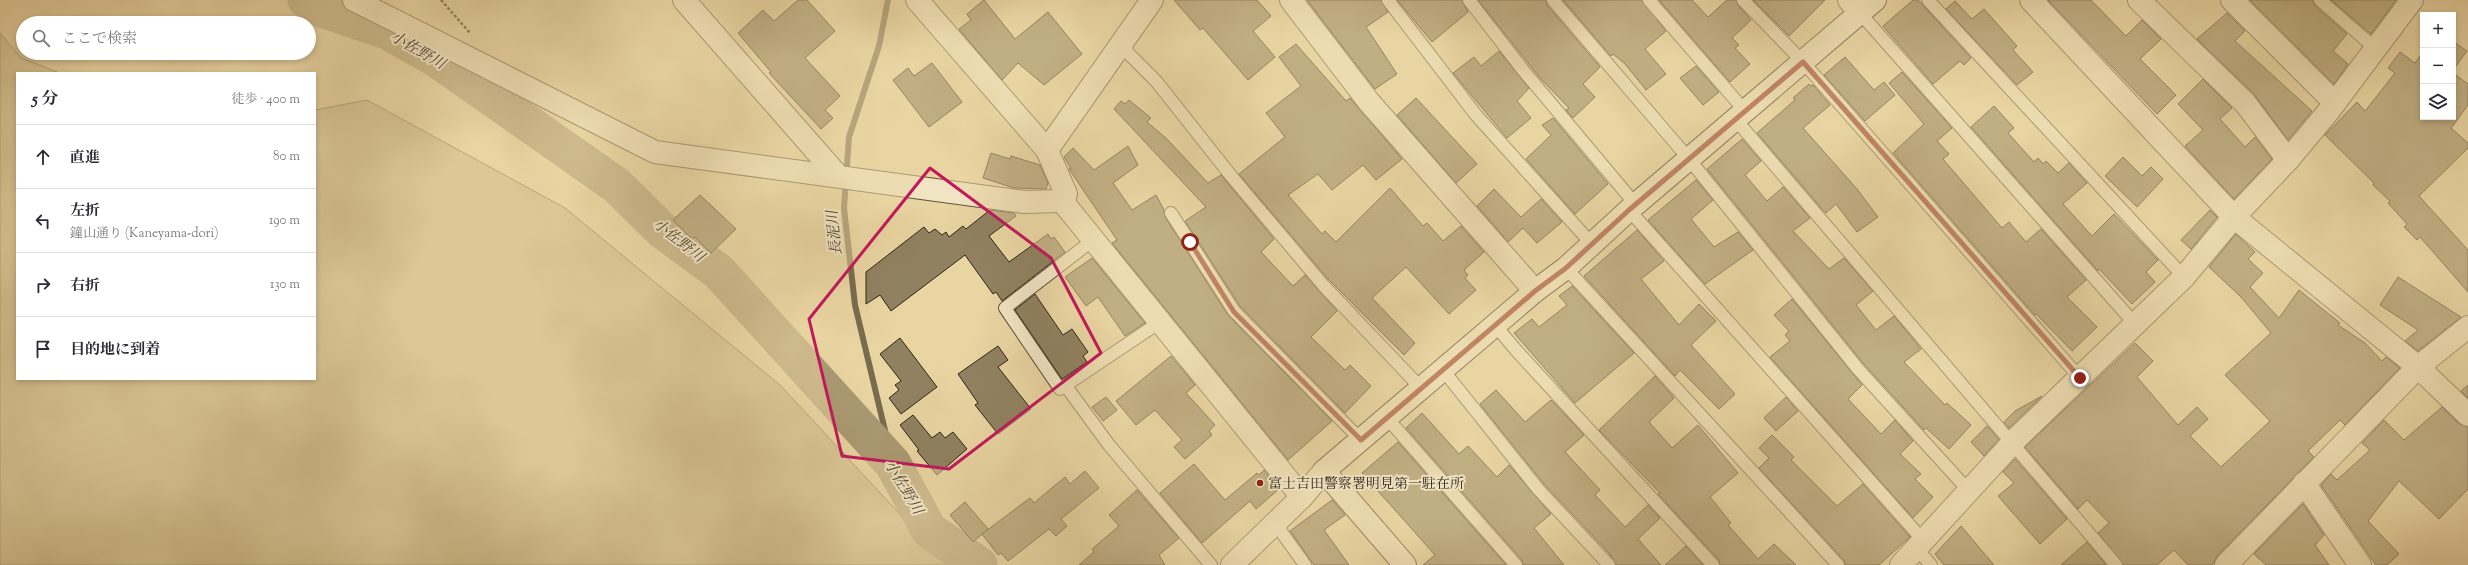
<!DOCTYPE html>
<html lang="ja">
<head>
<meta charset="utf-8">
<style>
	:root { --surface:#fff; --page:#f7f7f7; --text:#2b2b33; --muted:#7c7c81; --line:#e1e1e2 }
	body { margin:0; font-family:"Sorts Mill Goudy","Noto Serif JP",serif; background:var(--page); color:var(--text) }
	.controls { position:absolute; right:12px; top:12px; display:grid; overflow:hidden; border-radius:0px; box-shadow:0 2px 6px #0003 }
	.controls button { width:36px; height:36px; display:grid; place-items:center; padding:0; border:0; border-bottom:1px solid var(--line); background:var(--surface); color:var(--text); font:20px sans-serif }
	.stop { position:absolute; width:12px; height:12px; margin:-9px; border:3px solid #8f2418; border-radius:50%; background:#fff }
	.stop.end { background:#8f2418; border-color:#fff; box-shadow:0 1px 4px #0008 }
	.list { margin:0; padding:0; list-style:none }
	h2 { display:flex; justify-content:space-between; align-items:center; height:52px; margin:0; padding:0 16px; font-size:17px }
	h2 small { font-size:13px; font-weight:400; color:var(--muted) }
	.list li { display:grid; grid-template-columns:26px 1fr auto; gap:12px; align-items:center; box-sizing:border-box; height:64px; padding:0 16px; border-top:1px solid var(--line) }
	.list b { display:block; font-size:15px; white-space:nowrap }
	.list p { margin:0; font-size:13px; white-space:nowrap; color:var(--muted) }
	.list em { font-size:13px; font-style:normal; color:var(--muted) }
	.icon { flex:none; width:22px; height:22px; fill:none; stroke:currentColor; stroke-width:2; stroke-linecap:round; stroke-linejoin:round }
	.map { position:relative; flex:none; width:2468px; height:565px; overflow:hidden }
	.search { position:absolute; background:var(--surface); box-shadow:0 2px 6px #0003; left:16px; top:16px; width:300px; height:44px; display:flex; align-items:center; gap:10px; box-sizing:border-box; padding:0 14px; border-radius:22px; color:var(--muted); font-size:15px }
	.panel { position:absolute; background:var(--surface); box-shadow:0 2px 6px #0003; left:16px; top:72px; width:300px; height:308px; border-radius:0px }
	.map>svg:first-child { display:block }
	.green { fill:#c9b78b; stroke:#7c6e52 }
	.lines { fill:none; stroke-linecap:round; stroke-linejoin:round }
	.stream { stroke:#796b4f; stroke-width:6 }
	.river { stroke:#aa9973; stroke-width:37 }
	.building { fill:#908160; stroke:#2f2518 }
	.service-casing { stroke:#5e513a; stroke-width:14 }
	.minor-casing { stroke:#5e513a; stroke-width:24 }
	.tertiary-casing { stroke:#5e513a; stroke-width:24 }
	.secondary-casing { stroke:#2f2518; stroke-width:24 }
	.path { stroke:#2f2518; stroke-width:2.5; stroke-dasharray:3 2; stroke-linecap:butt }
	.service { stroke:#f1e4c3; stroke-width:12 }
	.minor { stroke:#f1e4c3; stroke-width:22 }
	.tertiary { stroke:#f1e4c3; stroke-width:22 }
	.secondary { stroke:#f1e4c3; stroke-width:22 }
	.route { stroke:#8f2418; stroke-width:5 }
	.marked { fill:none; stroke:#c2185b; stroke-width:3; stroke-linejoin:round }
	.poi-dot { fill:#8f2418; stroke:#f1e4c3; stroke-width:1.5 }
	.labels { text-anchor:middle; stroke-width:4; stroke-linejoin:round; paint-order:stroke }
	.poi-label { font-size:14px; fill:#2f2518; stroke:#f1e4c3; text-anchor:start }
	.water-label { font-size:15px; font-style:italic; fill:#544833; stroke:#f1e4c3 }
</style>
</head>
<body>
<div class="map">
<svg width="2468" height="565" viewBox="0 0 2468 565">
	<rect width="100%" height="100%" fill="#e9d5a2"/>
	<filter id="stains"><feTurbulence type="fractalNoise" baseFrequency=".005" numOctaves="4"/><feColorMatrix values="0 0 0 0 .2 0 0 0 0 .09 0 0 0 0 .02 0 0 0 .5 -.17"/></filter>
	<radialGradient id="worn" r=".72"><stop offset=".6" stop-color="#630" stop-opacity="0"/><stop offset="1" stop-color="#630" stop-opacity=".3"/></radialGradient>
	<path class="green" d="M 0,33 L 21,58 L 60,73 L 17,73 L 17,379 L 315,379 L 315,110 L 367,100 L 565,208 L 780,385 L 947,565 L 0,565 Z"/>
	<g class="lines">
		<path class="stream" d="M 888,0 L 879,46 L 849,137 L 844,208 L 855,305 L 893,464"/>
		<path class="river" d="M 306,0 L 324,10 L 387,31 L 438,60 L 616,185 L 663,231 L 719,272 L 893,464 L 929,530 L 979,565"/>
	</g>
	<g class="building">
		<path d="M 798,0 L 807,0 L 835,31 L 805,58 L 840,96 L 825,110 L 833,118 L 821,129 L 769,73 L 771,72 L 738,33 L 763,10 L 774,21 Z"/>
		<path d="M 984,0 L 1015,39 L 1048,12 L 1082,54 L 1044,85 L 1018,63 L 1002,80 L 959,29 L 971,20 L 967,14 Z"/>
		<path d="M 1174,0 L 1257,0 L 1271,16 L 1253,31 L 1275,57 L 1248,80 L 1203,28 L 1200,30 Z"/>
		<path d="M 1307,0 L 1381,0 L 1388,12 L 1366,27 L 1397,74 L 1375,89 Z"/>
		<path d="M 1397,0 L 1462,0 L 1468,12 L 1432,42 Z"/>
		<path d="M 1478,0 L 1546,0 L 1547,5 L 1600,67 L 1583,84 L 1595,97 L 1573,118 L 1566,110 L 1569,108 L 1540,78 Z"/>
		<path d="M 1563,0 L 1642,0 L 1666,31 L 1645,49 L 1666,74 L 1646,90 L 1625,64 L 1613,54 L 1611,56 Z"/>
		<path d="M 1659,0 L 1692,0 L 1708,17 L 1727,0 L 1736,0 L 1738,5 L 1751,20 L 1732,38 L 1739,45 L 1735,48 L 1750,64 L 1730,82 Z"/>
		<path d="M 1753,0 L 1825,0 L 1789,36 Z"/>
		<path d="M 1913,0 L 1918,0 L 1971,58 L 1964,65 L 1960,61 L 1933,84 L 1883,26 Z"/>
		<path d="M 2048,0 L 2091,0 L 2126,36 L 2142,20 L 2161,39 L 2140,59 L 2176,95 L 2157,114 Z"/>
		<path d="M 2250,0 L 2313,0 L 2315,6 L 2347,34 L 2333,51 L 2348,64 L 2334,84 Z"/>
		<path d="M 2331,0 L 2396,0 L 2371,34 Z"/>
		<path d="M 1955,1 L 1972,19 L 1984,9 L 2017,46 L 2013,50 L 2033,72 L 2017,85 L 1946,9 Z"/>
		<path d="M 2227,13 L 2245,31 L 2235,41 L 2312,111 L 2288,140 L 2254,94 L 2197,39 Z"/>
		<path d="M 2453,41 L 2467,51 L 2453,70 Z"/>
		<path d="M 1296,44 L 1346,101 L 1350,98 L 1402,159 L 1376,180 L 1363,165 L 1332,190 L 1318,174 L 1288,195 L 1322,234 L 1325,231 L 1336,242 L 1390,188 L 1423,226 L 1427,223 L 1443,241 L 1461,226 L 1484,252 L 1464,270 L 1468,275 L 1465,278 L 1476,290 L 1449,314 L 1406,267 L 1372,298 L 1415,343 L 1404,355 L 1329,280 L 1239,174 L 1285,137 L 1266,113 L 1301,86 L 1279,57 Z"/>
		<path d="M 1499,51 L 1529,88 L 1517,101 L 1531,118 L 1507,138 L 1453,73 L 1474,57 L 1481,66 Z"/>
		<path d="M 2400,52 L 2415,63 L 2423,52 L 2423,117 L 2453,117 L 2453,73 L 2468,84 L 2468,105 L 2451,128 L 2468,143 L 2468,148 L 2419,196 L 2468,250 L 2468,292 L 2420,237 L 2417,240 L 2404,227 L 2407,224 L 2388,203 L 2390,201 L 2373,185 L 2374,183 L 2325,135 L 2357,102 L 2365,111 L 2395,73 L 2388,68 Z"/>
		<path d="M 1845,57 L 1874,90 L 1884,82 L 1895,95 L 1865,121 L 1824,75 Z"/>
		<path d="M 932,63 L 962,102 L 929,127 L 893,80 L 908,68 L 914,76 Z"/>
		<path d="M 1696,66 L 1719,92 L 1703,105 L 1680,78 Z"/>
		<path d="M 1902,72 L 1952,128 L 1937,141 L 1949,154 L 1943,159 L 2002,228 L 2009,222 L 2026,242 L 2041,229 L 2086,280 L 2067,297 L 2097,327 L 2072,351 L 2036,314 L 2035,315 L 1893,153 L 1924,124 L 1889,83 Z"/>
		<path d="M 2203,79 L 2232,108 L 2220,119 L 2245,147 L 2255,137 L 2272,159 L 2234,199 L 2185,146 L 2203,130 L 2178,104 Z"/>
		<path d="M 1809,84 L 1811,86 L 1813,85 L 1830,105 L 1803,128 L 1857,189 L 1878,217 L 1857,232 L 1836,204 L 1826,213 L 1822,209 L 1757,133 L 1795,100 L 1793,98 Z"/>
		<path d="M 1416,98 L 1477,164 L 1456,183 L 1397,115 Z"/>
		<path d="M 1129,100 L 1151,118 L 1147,122 L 1167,139 L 1208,183 L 1221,175 L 1274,239 L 1261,252 L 1293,286 L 1305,275 L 1337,311 L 1311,337 L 1345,370 L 1350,365 L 1371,386 L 1345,413 L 1240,306 L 1185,221 L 1206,207 L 1114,109 L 1121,101 L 1125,104 Z"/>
		<path d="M 1994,106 L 2014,128 L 2008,133 L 2034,162 L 2038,158 L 2043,164 L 2046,161 L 2058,173 L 2069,163 L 2087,183 L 2063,204 L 2092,236 L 2114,214 L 2158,260 L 2146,272 L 2155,282 L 2132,304 L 2099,269 L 2098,271 L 1971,127 Z"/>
		<path d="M 1553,118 L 1608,184 L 1575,214 L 1526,159 L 1551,135 L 1542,125 Z"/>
		<path d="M 1742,139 L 1761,161 L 1745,175 L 1767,201 L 1783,187 L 1810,218 L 1793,231 L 1829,269 L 1844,258 L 1873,291 L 1856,305 L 1876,330 L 1894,316 L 1921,349 L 1904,362 L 1945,405 L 1947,403 L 1971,425 L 1949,449 L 1926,428 L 1924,430 L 1864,364 L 1707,169 Z"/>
		<path d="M 1128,146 L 1138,165 L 1113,183 L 1132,210 L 1156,195 L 1164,210 L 1165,217 L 1228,315 L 1332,421 L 1288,460 L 1112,243 L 1117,240 L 1069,169 L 1071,169 L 1064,157 L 1073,148 L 1094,170 Z"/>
		<path d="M 991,153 L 1010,159 L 1011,156 L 1040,165 L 1048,183 L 1046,189 L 1014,188 L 983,178 Z"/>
		<path d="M 2123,157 L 2142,176 L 2151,167 L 2163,179 L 2137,207 L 2105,176 Z"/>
		<path d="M 1696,180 L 1713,200 L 1691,219 L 1714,247 L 1738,232 L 1753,250 L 1705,284 L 1648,220 Z"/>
		<path d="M 1494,189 L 1521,217 L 1541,199 L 1562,222 L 1537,243 L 1523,228 L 1508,242 L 1477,206 Z"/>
		<path d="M 700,195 L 736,229 L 711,253 L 695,237 L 692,239 L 673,220 Z"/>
		<path d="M 990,210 L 1014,213 L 1016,216 L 989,236 L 1009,262 L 1048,234 L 1051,239 L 1054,237 L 1065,252 L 1002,301 L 996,292 L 993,294 L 965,255 L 891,311 L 880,295 L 866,304 L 866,272 L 924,227 L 929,233 L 935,229 L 942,235 L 946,232 L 949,237 L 963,226 L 966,229 Z"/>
		<path d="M 2210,210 L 2217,217 L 2191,249 L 2181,240 Z"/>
		<path d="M 1637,230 L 1664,261 L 1641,279 L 1679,325 L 1699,304 L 1716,321 L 1691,345 L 1735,394 L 1719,409 L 1680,370 L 1675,376 L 1584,276 Z"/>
		<path d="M 2236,234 L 2255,252 L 2248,259 L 2263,273 L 2250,287 L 2279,318 L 2299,290 L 2340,323 L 2338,325 L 2365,343 L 2382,361 L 2386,357 L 2400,368 L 2345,425 L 2340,420 L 2308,451 L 2314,457 L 2217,556 L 2212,565 L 2188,565 L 2174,550 L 2157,565 L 2123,565 L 2098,533 L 2109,523 L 2087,500 L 2078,509 L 2025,447 L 2135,343 L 2153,361 L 2137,377 L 2178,425 L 2197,407 L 2208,419 L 2190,436 L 2221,467 L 2270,421 L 2225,375 L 2271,333 L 2241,297 L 2209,267 Z"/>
		<path d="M 1092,258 L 1145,323 L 1125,336 L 1098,297 L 1086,306 L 1065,277 Z"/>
		<path d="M 2398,277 L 2461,317 L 2418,351 L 2405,341 L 2418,330 L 2380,305 Z"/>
		<path d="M 1572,286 L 1634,353 L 1575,403 L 1514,333 L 1532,319 L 1539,327 L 1567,305 L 1559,296 Z"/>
		<path d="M 1035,294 L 1063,335 L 1072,329 L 1088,352 L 1083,356 L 1087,362 L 1062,379 L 1015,310 Z"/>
		<path d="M 1792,299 L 1862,385 L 1848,399 L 1881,434 L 1895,420 L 1913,441 L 1900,454 L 1921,474 L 1915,479 L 1933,497 L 1913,518 L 1770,357 L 1790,341 L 1785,335 L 1789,331 L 1774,315 Z"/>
		<path d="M 900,338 L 937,387 L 901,414 L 889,398 L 899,390 L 895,385 L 901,381 L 880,354 Z"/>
		<path d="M 998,346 L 1008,360 L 998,367 L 1031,409 L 998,434 L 975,405 L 978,403 L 958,374 Z"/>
		<path d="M 1171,356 L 1195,385 L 1186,393 L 1215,425 L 1209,431 L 1212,435 L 1185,459 L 1174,447 L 1182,440 L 1155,410 L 1136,425 L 1116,401 Z"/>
		<path d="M 1655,376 L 1674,398 L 1649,422 L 1672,448 L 1698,425 L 1738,473 L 1710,497 L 1731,523 L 1728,525 L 1758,559 L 1774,544 L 1796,565 L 1720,565 L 1719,560 L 1658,494 L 1660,493 L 1599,430 Z"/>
		<path d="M 2468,385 L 2468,398 L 2461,391 Z"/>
		<path d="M 1496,390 L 1525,422 L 1551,400 L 1584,435 L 1565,452 L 1600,490 L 1595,495 L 1625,527 L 1648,505 L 1660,518 L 1638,539 L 1661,565 L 1616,565 L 1609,553 L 1544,484 L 1480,404 Z"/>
		<path d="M 2042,396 L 2009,428 L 2004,422 L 2015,411 Z"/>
		<path d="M 1106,397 L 1117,410 L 1103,421 L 1092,407 Z"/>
		<path d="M 1786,397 L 1798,411 L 1776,431 L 1764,418 Z"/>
		<path d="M 2442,407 L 2459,424 L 2468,427 L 2468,489 L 2439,519 L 2399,481 L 2368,521 L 2399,554 L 2387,565 L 2376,565 L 2321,485 L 2331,474 L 2337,480 L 2370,450 L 2362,443 L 2384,420 L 2404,440 Z"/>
		<path d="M 1422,413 L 1459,454 L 1468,446 L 1497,477 L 1509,465 L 1551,514 L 1534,528 L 1564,565 L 1523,565 L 1522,560 L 1406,428 Z"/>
		<path d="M 913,415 L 932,438 L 940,432 L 945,438 L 953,432 L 967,449 L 937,475 L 917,451 L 919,450 L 900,425 Z"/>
		<path d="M 1987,426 L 1999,439 L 1984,456 L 1971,442 Z"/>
		<path d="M 1772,435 L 1794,457 L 1791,460 L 1837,506 L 1863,484 L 1910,537 L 1879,565 L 1845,565 L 1844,560 L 1759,468 L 1769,458 L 1759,448 Z"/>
		<path d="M 1398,442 L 1506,565 L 1423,565 L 1435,555 L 1362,473 Z"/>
		<path d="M 2015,459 L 2067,519 L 2040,544 L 1998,496 L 2014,483 L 2003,472 Z"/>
		<path d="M 1194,464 L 1225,500 L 1257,473 L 1259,475 L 1264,470 L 1279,489 L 1256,509 L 1250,501 L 1202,543 L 1160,493 Z"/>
		<path d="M 1085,471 L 1099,488 L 1061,519 L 1067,526 L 1056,536 L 1049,529 L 1008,561 L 1001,553 L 998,555 L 982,534 L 1030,498 L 1034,503 L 1065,477 L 1070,484 Z"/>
		<path d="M 1137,490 L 1179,538 L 1159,555 L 1165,565 L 1079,565 L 1094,552 L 1092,549 L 1119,526 L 1109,515 Z"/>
		<path d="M 1332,500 L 1345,515 L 1324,530 L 1349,565 L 1314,565 L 1290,531 Z"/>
		<path d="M 965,502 L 988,529 L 973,542 L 950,515 Z"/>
		<path d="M 2303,504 L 2324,535 L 2315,545 L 2329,565 L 2266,565 L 2254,554 Z"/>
		<path d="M 1961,526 L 1994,565 L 1944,565 L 1935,554 Z"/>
		<path d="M 2087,542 L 2106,565 L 2061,565 Z"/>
		<path d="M 1686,546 L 1703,565 L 1665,565 Z"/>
	</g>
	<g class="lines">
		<g class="service-casing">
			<g id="service">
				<path d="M 1388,0 L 1476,115 L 1591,243"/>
				<path d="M 1469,0 L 1523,70 L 1636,205"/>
				<path d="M 1553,0 L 1689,159 L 1858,369 L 1969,491"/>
				<path d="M 1649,0 L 1745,111"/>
				<path d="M 1743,0 L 1803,62 L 2080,378"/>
				<path d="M 1928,0 L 2184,277"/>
				<path d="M 2320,0 L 2376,49"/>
				<path d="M 1860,13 L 2135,324"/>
				<path d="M 1121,46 L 1156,81 L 1232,177 L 1323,285 L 1421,388"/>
				<path d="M 1736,120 L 2116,565"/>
				<path d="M 1629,210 L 1923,540"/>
				<path d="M 1171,213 L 1234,311 L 1361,440"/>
				<path d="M 1093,240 L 1005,308 L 1060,389 L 1160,322"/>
				<path d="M 1566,268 L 1838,565"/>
				<path d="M 1495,325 L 1515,349 L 1713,565"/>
				<path d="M 1443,370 L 1538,489 L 1609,565"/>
				<path d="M 1068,385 L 1068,389 L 1109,445 L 1211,565"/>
				<path d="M 1387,418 L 1516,565"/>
				<path d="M 1275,523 L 1305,565"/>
				<path d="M 1916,548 L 1931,565"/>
			</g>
		</g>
		<g class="minor-casing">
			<g id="minor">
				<path d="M 354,0 L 655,152 L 1024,202 L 1062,201"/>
				<path d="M 684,0 L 838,176"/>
				<path d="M 917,0 L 1047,150 L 1066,194 L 1062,201"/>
				<path d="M 1291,0 L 1369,102 L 1535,291"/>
				<path d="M 1849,0 L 1860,13"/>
				<path d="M 2031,0 L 2234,217 L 2418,367 L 2468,415"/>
				<path d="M 2139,0 L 2245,103 L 2288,160"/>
				<path d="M 2232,0 L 2335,103"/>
				<path d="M 1047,150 L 1152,0"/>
				<path d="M 1062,201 L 1302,497"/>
				<path d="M 2304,483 L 2360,565"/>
				<path d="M 1901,565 L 2018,437 L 2184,277 L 2234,217 L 2288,160 L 2328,112 L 2412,0"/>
				<path d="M 2226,565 L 2418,367 L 2468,327"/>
			</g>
		</g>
		<g class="tertiary-casing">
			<path id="tertiary" d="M 1232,565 L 1302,497 L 1324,471"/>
		</g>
		<g class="secondary-casing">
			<path id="secondary" d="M 1405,565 L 1324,471 L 1535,291 L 1566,268 L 1629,210 L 1875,0"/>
		</g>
		<path class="path" d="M 441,0 L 470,33"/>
		<use href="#service" class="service"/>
		<use href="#minor" class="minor"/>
		<use href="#tertiary" class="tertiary"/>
		<use href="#secondary" class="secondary"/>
	</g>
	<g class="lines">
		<path class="route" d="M 1190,242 L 1234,312 L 1361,440 L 1535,291 L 1566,268 L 1629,210 L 1803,62 L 2080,378"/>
	</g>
	<path d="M0 0H2468V565H0ZM 930,168 L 1051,258 L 1101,353 L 949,469 L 842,456 L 809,319 Z" fill="#e9d5a2" fill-opacity=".55" fill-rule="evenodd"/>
	<path class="marked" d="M 930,168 L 1051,258 L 1101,353 L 949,469 L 842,456 L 809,319 Z"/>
	<circle class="poi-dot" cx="1260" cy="483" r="4"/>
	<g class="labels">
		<g class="poi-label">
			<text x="1268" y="488">富士吉田警察署明見第一駐在所</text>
		</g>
		<g class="water-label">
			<text transform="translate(418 50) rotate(30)" y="5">小佐野川</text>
			<text transform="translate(834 233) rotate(-96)" y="5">長泥川</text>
			<text transform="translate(679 240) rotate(38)" y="5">小佐野川</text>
			<text transform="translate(904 487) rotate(59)" y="5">小佐野川</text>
		</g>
	</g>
	<rect width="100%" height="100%" filter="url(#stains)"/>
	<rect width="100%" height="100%" fill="url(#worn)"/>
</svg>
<div class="controls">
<button>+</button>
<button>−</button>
<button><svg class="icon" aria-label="layers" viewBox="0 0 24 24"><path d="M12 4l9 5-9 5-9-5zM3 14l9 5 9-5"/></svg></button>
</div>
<div class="stop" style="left:1190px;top:242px"></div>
<div class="stop end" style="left:2080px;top:378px"></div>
<div class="search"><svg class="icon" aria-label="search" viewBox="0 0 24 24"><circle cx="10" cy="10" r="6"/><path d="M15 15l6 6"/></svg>ここで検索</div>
<section class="panel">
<h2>5 分<small>徒歩 · 400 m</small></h2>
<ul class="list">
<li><svg class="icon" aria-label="ahead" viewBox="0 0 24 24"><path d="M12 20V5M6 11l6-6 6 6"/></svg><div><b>直進</b></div><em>80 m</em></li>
<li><svg class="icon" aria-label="left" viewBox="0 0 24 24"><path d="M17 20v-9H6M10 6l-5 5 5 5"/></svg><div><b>左折</b><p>鐘山通り (Kaneyama-dori)</p></div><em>190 m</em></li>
<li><svg class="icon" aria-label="right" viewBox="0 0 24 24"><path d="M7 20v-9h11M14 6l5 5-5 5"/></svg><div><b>右折</b></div><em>130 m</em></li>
<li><svg class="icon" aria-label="arrive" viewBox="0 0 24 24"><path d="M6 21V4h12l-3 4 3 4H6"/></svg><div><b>目的地に到着</b></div></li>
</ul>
</section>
</div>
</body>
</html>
